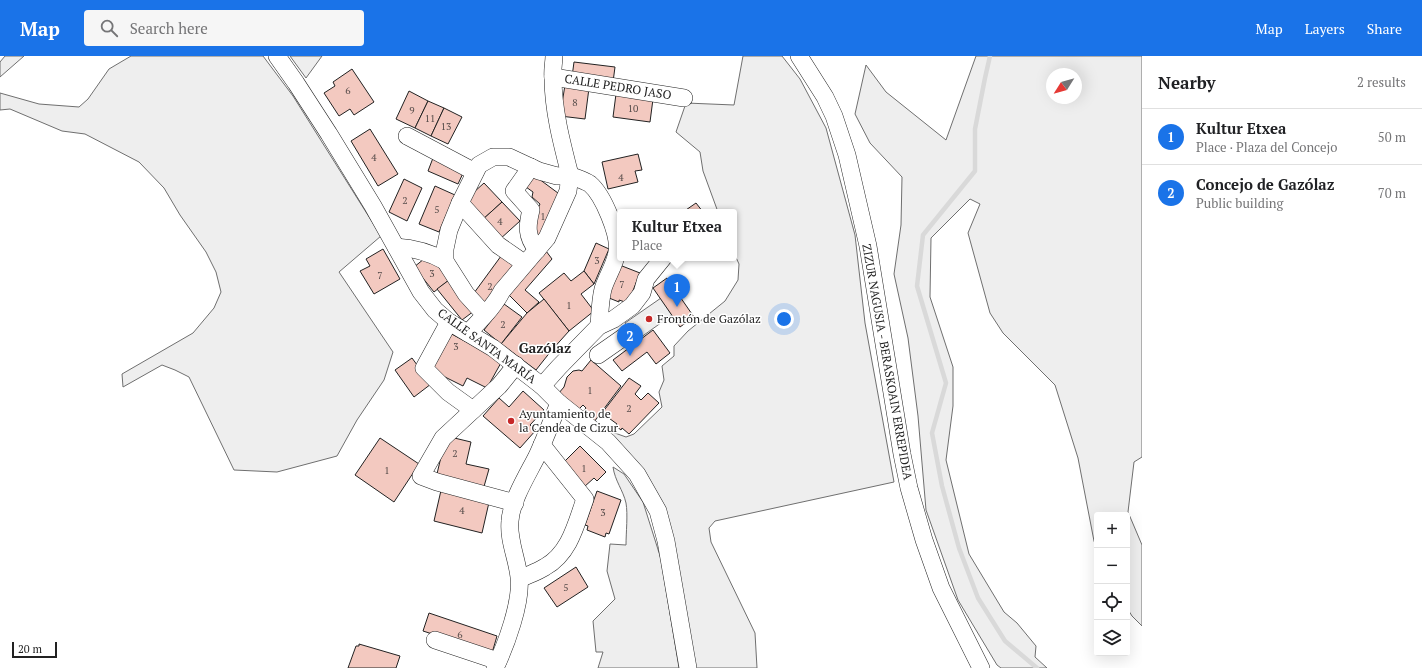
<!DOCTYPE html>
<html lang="en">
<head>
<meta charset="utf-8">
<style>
	:root { --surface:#fff; --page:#f6f6f6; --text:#202124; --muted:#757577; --line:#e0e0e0; --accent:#1a73e8 }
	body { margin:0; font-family:"PT Serif",serif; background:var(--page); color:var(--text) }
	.controls { position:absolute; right:12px; bottom:12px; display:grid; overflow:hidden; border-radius:4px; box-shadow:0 4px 16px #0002 }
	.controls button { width:36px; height:36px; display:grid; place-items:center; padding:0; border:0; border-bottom:1px solid var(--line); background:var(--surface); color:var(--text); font:20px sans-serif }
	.compass { position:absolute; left:1046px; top:12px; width:36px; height:36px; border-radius:50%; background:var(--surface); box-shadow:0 4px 16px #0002; rotate:233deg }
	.scale { position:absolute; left:12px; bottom:10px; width:45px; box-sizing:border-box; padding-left:4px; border:2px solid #222; border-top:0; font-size:11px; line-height:14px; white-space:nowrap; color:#222; -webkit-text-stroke:3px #fff; paint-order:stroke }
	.you { position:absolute; left:784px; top:263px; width:14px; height:14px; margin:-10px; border:3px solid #fff; border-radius:50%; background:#1a73e8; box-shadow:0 0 0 6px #1a73e833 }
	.badge { display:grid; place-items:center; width:26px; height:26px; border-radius:50%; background:var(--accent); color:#fff; font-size:13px; font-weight:700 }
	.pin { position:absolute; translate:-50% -33px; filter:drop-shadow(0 1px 2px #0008) }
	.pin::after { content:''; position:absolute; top:21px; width:14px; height:12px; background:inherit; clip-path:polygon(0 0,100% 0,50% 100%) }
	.popup { position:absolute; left:617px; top:153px; width:120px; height:52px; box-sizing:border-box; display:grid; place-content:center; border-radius:4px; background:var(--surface); filter:drop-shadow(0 1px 3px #0005); font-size:13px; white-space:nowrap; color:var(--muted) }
	.popup b { font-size:15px; color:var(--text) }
	.popup::after { content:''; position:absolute; left:50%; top:100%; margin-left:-8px; border:8px solid transparent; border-top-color:var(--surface) }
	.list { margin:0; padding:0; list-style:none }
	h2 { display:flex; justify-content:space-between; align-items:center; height:52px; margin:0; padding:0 16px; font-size:17px }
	h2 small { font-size:13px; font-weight:400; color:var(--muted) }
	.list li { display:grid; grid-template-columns:26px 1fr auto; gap:12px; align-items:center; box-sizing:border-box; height:56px; padding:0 16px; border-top:1px solid var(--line) }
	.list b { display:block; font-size:15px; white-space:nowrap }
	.list p { margin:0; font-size:13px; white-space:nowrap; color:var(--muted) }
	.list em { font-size:13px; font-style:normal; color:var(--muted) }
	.icon { flex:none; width:22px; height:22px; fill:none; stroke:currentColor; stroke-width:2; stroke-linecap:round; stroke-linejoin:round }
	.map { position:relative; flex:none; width:1142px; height:612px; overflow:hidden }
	header { display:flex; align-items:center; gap:24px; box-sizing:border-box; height:56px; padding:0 20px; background:var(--accent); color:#fff }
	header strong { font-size:19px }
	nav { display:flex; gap:22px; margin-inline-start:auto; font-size:14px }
	.search { width:280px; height:36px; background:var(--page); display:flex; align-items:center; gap:10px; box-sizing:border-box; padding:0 14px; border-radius:4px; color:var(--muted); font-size:15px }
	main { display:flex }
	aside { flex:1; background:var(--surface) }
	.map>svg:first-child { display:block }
	.green { fill:#eee; stroke:#6f6f6f; fill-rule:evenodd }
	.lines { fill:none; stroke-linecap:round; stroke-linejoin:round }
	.stream { stroke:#d9d9d9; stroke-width:4.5 }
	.building { fill:#f3c9c0; stroke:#222 }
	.minor-casing { stroke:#222; stroke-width:18 }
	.minor { stroke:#fff; stroke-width:17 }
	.poi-dot { fill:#c62828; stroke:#fff; stroke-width:1.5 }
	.labels { text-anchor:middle; stroke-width:3; stroke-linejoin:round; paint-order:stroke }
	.number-label { font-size:10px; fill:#564c4a }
	.street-label { font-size:12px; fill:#222; stroke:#fff }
	.poi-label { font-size:12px; fill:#222; stroke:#fff; text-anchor:start }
	.quarter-label { font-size:14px; font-weight:bold; fill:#222; stroke:#fff }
</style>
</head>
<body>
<header>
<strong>Map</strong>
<div class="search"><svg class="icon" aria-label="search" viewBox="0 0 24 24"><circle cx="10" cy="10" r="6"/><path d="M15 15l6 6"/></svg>Search here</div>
<nav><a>Map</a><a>Layers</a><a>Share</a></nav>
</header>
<main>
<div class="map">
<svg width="1142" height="612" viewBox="0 0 1142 612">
	<rect width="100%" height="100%" fill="#fff"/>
	<g class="green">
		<path d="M 5,0 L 24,0 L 0,21 L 0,6 Z"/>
		<path d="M 131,0 L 263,0 L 293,40 L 381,180 L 339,216 L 393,296 L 384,324 L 357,364 L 337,400 L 277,416 L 234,414 L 189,321 L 175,314 L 162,309 L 123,331 L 122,318 L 193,277 L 214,252 L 221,236 L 216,216 L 206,196 L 180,159 L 164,132 L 139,106 L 85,78 L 62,75 L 10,53 L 0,54 L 0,37 L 39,48 L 79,51 L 88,43 L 109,13 Z"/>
		<path d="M 290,0 L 322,0 L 306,22 Z"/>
		<path d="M 743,0 L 782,0 L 800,23 L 826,72 L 855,179 L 865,267 L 894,426 L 715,465 L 709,472 L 711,486 L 755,577 L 757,612 L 696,612 L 673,489 L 609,381 L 612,376 L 626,381 L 634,378 L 662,351 L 659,336 L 664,324 L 662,310 L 674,300 L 674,290 L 688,275 L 725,245 L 738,224 L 739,208 L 734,197 L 734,156 L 718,156 L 703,115 L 700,96 L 676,76 L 686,47 L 734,49 Z"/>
		<path d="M 976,0 L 1142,0 L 1142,401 L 1134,406 L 1128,456 L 1142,489 L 1142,570 L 1132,560 L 1127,552 L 1127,459 L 1097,459 L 1097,493 L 1094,485 L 1078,402 L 1055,329 L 1003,277 L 990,257 L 968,177 L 980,148 L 970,143 L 931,182 L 930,241 L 953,311 L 953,350 L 946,404 L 969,498 L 1004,556 L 1017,567 L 1036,590 L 1035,601 L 1047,612 L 1001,612 L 997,609 L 958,544 L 926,454 L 918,360 L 908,282 L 894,218 L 901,169 L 902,121 L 870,87 L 855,58 L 866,9 L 886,36 L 946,84 ZM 1052,18 L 1076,18 L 1076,42 L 1052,42 Z"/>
		<path d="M 661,242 L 672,259 L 637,284 L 625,267 Z"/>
		<path d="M 613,411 L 624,418 L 643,446 L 661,503 L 679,612 L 598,612 L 603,596 L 596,596 L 593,565 L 615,543 L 607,515 L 610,488 L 626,489 C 626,477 628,458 626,447 C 623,434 615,425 613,411 Z"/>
	</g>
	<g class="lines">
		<path class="stream" d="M 990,0 L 985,22 L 975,73 L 975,115 L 923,179 L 917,230 L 946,327 L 932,377 L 942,430 L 959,492 L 978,542 L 1005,585 L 1037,612"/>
	</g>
	<g class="building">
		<path d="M 574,6 L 615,11 L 613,26 L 572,21 Z"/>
		<path d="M 352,13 L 374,46 L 354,59 L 350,53 L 339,60 L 324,37 L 335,30 L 333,26 Z"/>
		<path d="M 565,29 L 589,32 L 585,63 L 560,60 Z"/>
		<path d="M 409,35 L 428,45 L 415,72 L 396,63 Z"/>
		<path d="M 616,38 L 653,43 L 650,66 L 613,61 Z"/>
		<path d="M 428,45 L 444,52 L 431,80 L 415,72 Z"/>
		<path d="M 444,52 L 462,61 L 448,88 L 431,80 Z"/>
		<path d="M 370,73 L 398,118 L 378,130 L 351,85 Z"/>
		<path d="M 638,98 L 642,114 L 635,115 L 638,126 L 608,133 L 602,106 Z"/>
		<path d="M 433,102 L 464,115 L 458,128 L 428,115 Z"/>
		<path d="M 535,120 L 562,140 L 540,183 L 529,171 L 540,148 L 532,141 L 533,136 L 526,131 Z"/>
		<path d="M 404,123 L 422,132 L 407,165 L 389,156 Z"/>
		<path d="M 484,127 L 502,146 L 481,165 L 463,146 Z"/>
		<path d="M 435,130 L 455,139 L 439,176 L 419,168 Z"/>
		<path d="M 502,146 L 520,165 L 499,184 L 481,165 Z"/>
		<path d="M 696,147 L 703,156 L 683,156 Z"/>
		<path d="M 596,187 L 609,193 L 594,228 L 584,215 Z"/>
		<path d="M 543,191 L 552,203 L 525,234 L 539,246 L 527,257 L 505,235 Z"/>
		<path d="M 383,193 L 400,223 L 374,238 L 360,215 L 370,210 L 366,203 Z"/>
		<path d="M 504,196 L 519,208 L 486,250 L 474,237 Z"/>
		<path d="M 429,199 L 449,224 L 434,236 L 414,211 Z"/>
		<path d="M 617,208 L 640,217 L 628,247 L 619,244 L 619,246 L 604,240 Z"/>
		<path d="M 584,215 L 594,228 L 581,238 L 594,255 L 569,275 L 539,237 L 564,217 L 571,225 Z"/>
		<path d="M 667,222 L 694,261 L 680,271 L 653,232 Z"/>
		<path d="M 449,224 L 474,255 L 462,264 L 437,233 Z"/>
		<path d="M 544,243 L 569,275 L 551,295 L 536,314 L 501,288 L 527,257 Z"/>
		<path d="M 504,248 L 522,261 L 501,288 L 484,274 Z"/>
		<path d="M 653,274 L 670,297 L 656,308 L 647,296 L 622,315 L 613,304 Z"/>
		<path d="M 446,275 L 502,305 L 487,332 L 467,322 L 463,330 L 427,312 Z"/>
		<path d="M 412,302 L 431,328 L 414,341 L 395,314 Z"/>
		<path d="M 591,304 L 621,330 L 594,366 L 583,356 L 586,352 L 583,349 L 579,353 L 558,338 L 564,331 L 567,321 L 573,315 L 579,314 L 582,315 Z"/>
		<path d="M 629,322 L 641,330 L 635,338 L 641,344 L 648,337 L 659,347 L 629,378 L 622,372 L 621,374 L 616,370 L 617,368 L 602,357 Z"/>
		<path d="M 523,335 L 544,354 L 530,369 L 536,374 L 520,392 L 483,360 L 499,342 L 509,351 Z"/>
		<path d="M 446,380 L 471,386 L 466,408 L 489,413 L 483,434 L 436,422 Z"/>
		<path d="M 380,382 L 419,408 L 394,446 L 355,419 Z"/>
		<path d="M 580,390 L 606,416 L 597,425 L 594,422 L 584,431 L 562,408 Z"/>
		<path d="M 442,430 L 490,442 L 482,477 L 434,465 Z"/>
		<path d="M 597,435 L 621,444 L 609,478 L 606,477 L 605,481 L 587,474 L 588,470 L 585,469 Z"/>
		<path d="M 576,511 L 588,531 L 557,551 L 544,532 Z"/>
		<path d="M 429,557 L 497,580 L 492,597 L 423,575 Z"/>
		<path d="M 359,588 L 400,600 L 396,612 L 348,612 L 356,590 L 359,590 Z"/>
	</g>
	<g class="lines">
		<g class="minor-casing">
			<g id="minor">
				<path d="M 277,0 L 296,27 L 329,78 L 373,150 L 421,236 L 435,254 L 449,266 L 493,292 L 542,330 L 559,347 L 608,386 L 637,418 L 658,455 L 666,485 L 688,612"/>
				<path d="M 554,0 C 554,7 552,14 553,22 C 553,54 562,88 570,119 C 576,122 584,124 590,128 C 603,139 620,179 617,196 C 615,209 607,220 603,233 C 600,245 600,257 599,270"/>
				<path d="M 799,0 L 825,41 L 834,60 L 847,99 L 868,190 L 902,398 L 909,432 L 924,484 L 941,532 L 981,612"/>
				<path d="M 553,21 L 684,42"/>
				<path d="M 407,80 L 475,116"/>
				<path d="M 531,111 L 514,135 L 531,154 C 527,170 526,180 537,194"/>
				<path d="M 460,147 L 498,189 L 524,207"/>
				<path d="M 396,191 C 414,192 429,196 445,205"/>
				<path d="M 449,266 L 424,312 L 448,336 L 473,354"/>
				<path d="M 468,277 C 480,264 494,251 502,235 L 547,182 L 568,135 L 570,119 L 557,120 L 539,115 L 509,101 L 493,101 L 479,109 L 460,147 L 449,174 L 445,193 L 445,205 L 466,238 L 485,259"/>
				<path d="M 598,299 L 631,276"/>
				<path d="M 542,330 L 559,311 L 599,270 L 614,263 L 632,250 L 642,237 L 646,223 L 663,202"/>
				<path d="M 515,447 L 437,426 L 421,420 L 443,382 L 499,330 L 516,309"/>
				<path d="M 520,523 C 528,519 537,516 545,511 C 570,497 576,468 585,443 L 542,389"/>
				<path d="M 435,584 L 498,605"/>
				<path d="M 495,612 C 506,589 522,546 519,521 C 517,502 508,484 510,465 C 511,445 528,418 537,400 C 545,383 552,364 559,347"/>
			</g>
		</g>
		<use href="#minor" class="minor"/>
	</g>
	<g class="poi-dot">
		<circle cx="649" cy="263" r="4"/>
		<circle cx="511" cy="365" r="4"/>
	</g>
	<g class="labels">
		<g class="number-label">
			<text x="348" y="38">6</text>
			<text x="575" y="50">8</text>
			<text x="633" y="56">10</text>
			<text x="412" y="58">9</text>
			<text x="430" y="66">11</text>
			<text x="446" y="74">13</text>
			<text x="374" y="105">4</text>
			<text x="621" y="125">4</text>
			<text x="405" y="148">2</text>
			<text x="437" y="157">5</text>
			<text x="543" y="164">1</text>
			<text x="500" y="169">4</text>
			<text x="597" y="208">3</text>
			<text x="432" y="221">3</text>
			<text x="380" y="223">7</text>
			<text x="622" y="232">7</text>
			<text x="490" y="234">2</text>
			<text x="569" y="253">1</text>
			<text x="503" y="272">2</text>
			<text x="456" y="294">3</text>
			<text x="590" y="338">1</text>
			<text x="629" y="356">2</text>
			<text x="455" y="401">2</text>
			<text x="584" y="416">1</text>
			<text x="387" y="418">1</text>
			<text x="462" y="458">4</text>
			<text x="603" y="460">3</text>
			<text x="566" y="535">5</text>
			<text x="460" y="582">6</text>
		</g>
		<g class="street-label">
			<text transform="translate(618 31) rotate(9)" y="4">CALLE PEDRO JASO</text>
			<text transform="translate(487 290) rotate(36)" y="4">CALLE SANTA MARÍA</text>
			<text transform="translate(887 306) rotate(80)" y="4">ZIZUR NAGUSIA - BERASKOAIN ERREPIDEA</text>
		</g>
		<g class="poi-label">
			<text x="657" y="267">Frontón de Gazólaz</text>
			<text x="519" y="362">Ayuntamiento de<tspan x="519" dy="14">la Cendea de Cizur</tspan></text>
		</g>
		<g class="quarter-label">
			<text x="545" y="297">Gazólaz</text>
		</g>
	</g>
</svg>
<div class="controls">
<button>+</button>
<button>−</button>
<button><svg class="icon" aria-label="locate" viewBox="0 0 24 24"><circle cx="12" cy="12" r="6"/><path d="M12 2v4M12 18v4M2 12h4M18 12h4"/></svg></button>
<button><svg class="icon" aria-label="layers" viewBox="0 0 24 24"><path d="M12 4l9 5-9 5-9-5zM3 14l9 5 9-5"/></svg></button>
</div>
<svg class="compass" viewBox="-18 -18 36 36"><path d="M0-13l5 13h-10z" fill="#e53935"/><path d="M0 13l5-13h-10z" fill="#757577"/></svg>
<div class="scale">20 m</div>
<div class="you"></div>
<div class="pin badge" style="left:677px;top:251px">1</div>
<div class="popup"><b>Kultur Etxea</b>Place</div>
<div class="pin badge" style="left:630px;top:300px">2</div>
</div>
<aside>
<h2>Nearby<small>2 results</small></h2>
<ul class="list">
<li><span class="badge">1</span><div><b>Kultur Etxea</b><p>Place · Plaza del Concejo</p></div><em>50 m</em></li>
<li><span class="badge">2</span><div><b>Concejo de Gazólaz</b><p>Public building</p></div><em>70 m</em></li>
</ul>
</aside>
</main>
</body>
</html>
